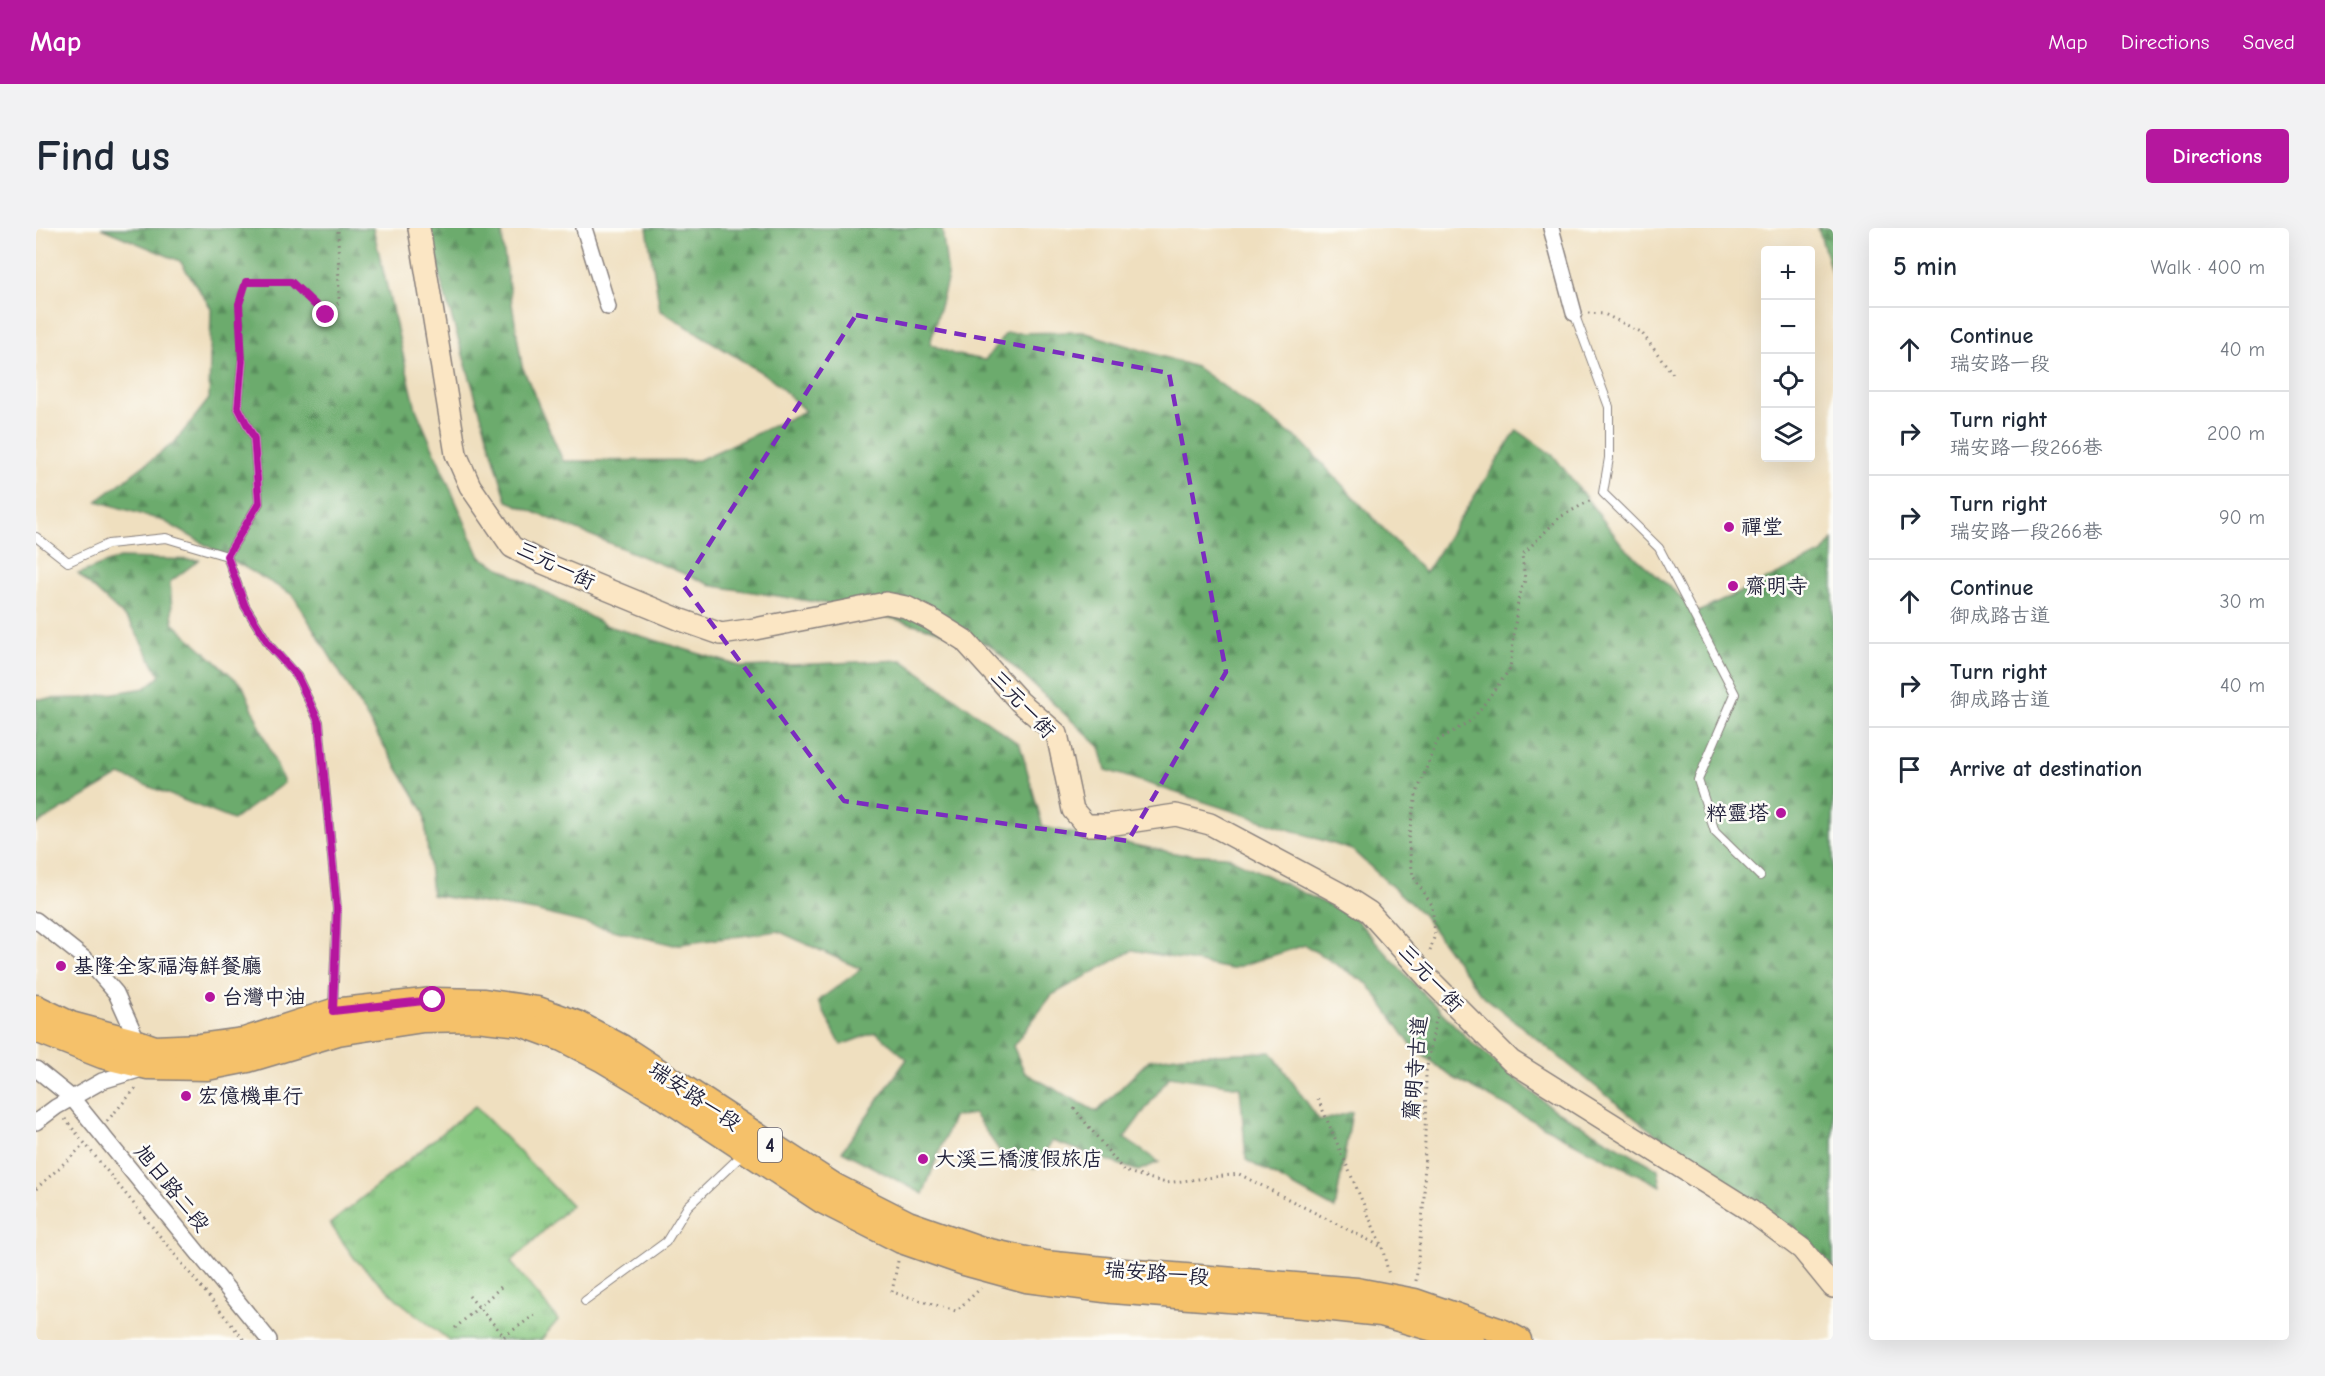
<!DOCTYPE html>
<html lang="en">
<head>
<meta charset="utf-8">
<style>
	:root { --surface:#fff; --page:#f2f2f3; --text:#1f2937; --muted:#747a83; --line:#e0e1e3; --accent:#b5179e }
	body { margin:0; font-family:"Comic Neue","LXGW WenKai TC",sans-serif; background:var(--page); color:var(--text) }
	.controls { position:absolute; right:18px; top:18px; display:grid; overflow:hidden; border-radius:6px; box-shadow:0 6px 24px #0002 }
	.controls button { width:54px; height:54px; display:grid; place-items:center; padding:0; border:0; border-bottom:2px solid var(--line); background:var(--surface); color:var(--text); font:30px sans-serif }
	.stop { position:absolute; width:18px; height:18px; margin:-14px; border:4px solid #b5179e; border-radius:50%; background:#fff }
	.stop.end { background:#b5179e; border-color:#fff; box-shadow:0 2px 6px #0008 }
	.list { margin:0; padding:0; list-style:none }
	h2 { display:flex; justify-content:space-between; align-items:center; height:78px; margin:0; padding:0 24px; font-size:26px }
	h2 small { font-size:20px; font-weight:400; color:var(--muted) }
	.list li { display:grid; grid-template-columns:39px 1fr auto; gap:18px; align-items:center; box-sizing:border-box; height:84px; padding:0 24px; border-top:2px solid var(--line) }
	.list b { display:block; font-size:22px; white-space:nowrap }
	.list p { margin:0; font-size:20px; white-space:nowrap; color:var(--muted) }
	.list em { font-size:20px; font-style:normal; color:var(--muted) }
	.icon { flex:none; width:33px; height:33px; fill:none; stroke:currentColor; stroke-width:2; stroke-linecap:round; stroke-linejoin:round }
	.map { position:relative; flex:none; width:1797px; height:1112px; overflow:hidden; border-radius:6px }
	header { display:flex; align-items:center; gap:36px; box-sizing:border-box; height:84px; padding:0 30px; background:var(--accent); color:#fff }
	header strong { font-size:28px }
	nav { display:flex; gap:33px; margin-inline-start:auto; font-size:21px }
	.intro { display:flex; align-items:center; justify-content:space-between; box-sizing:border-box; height:144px; padding:0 36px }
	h1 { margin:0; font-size:42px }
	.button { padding:15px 27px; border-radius:6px; background:var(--accent); color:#fff; font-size:21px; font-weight:700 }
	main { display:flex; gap:36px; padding:0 36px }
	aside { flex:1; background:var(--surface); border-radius:6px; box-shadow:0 6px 24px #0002 }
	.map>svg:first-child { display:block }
	.grass { fill:url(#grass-tufts); stroke:#54745c; stroke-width:1.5 }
	.forest { fill:url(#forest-firs); stroke:#476654; stroke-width:1.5 }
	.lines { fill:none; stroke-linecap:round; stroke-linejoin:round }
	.lane-casing { stroke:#88807d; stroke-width:10 }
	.street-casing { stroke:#88807d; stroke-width:18 }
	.secondary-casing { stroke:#88807d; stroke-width:24 }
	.primary-casing { stroke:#88807d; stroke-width:27 }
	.path { stroke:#88807d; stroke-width:3; stroke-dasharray:1.5 4.5; stroke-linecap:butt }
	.lane { stroke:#fff; stroke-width:8 }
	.street { stroke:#fff; stroke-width:15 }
	.secondary { stroke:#fbe6c4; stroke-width:21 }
	.primary { stroke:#f5c16b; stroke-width:24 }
	.route { stroke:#b5179e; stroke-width:8 }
	.marked { fill:none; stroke:#7b2cbf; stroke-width:4.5; stroke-dasharray:12 8; stroke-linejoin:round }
	.poi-dot { fill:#b5179e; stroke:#fdfcf7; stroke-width:2 }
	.labels { text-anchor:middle; stroke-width:5; stroke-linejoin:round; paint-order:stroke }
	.shield { fill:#fdfcf7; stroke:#646373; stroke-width:1.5 }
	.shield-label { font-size:20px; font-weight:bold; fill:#22223b }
	.poi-label { font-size:21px; fill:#22223b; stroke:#fdfcf7; text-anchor:start }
	.street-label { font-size:21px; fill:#22223b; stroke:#fdfcf7 }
</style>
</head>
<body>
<header>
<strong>Map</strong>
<nav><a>Map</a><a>Directions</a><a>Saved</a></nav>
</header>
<div class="intro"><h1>Find us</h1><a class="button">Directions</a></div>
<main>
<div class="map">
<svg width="1797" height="1112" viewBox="0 0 1797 1112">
	<defs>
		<pattern id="grass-tufts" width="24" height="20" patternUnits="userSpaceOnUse" patternTransform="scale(1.5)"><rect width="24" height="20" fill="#85c67e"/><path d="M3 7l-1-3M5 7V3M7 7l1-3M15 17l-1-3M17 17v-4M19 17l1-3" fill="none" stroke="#6ca068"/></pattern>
		<pattern id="forest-firs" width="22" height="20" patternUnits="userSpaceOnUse" patternTransform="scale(1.5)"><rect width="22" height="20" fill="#6cab6d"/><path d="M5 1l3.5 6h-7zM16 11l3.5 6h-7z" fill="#588b5b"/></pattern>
	</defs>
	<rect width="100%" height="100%" fill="#fdfcf7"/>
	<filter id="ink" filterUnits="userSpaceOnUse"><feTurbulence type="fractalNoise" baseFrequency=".0167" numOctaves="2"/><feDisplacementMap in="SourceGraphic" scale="12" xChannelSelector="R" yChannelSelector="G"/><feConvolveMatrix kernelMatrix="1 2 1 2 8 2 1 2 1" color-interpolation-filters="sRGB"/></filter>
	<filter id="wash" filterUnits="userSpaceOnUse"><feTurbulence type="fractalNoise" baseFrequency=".008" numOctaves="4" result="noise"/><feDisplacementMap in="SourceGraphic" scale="24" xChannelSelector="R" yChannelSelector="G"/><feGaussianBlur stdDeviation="1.35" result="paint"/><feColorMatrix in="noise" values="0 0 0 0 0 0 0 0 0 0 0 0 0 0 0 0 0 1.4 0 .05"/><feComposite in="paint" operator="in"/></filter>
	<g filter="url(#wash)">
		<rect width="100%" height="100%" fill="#efdfbf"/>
		<path class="grass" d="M 439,878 L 535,977 L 475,1034 L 522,1092 L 505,1112 L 413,1112 L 364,1074 L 319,1031 L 294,996 Z"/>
		<g class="forest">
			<path d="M 65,0 L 337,0 L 380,181 L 444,329 L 569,397 L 707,439 L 866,432 L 984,517 L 1007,599 L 1144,626 L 1190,628 L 1318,689 L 1379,757 L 1436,815 L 1517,881 L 1622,941 L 1625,958 L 1548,920 L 1416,849 L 1377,820 L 1332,756 L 1269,717 L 1195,741 L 1097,722 L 1016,767 L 977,818 L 989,845 L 1061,884 L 1113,832 L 1147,827 L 1235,824 L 1284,893 L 1316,884 L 1299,981 L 1210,932 L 1204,859 L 1134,848 L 1088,910 L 1123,934 L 1102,943 L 1016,913 L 999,940 L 972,935 L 938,886 L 917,889 L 887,966 L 806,923 L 871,831 L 840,804 L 805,817 L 782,773 L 825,741 L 742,703 L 638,717 L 499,683 L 396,667 L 388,584 L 257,367 L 128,293 L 61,273 L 139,214 L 173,171 L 175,80 L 144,33 Z"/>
			<path d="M 392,0 L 466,0 L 467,19 L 486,138 L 527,233 L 663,232 L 769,183 L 736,151 L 624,82 L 611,0 L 906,0 L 912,49 L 894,116 L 917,126 L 949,132 L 970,105 L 1047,104 L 1160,139 L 1266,214 L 1389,345 L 1481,202 L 1518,228 L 1587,318 L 1662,384 L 1787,325 L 1797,312 L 1797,1039 L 1606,896 L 1444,765 L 1386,686 L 1316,622 L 1070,542 L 1064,519 L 954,417 L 818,380 L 678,358 L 471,273 L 405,54 Z"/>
			<path d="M 1782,0 L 1797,0 L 1797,49 Z"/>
			<path d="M 83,330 L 163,332 L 134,354 L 137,395 L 207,458 L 248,555 L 197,592 L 84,547 L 0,597 L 0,471 L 48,470 L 109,460 L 124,448 L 94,394 L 42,346 Z"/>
		</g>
	</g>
	<g filter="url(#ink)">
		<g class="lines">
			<g class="lane-casing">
				<g id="lane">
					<path d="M 1538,85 L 1573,179 L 1573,230 L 1567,265 L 1623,320 L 1699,466 L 1662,552 L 1679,604 L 1724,648"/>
					<path d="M 206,134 L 202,179 L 218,210 L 223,275 L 191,328 L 209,378 L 234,418 L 261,448 L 283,494 L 301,681 L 297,779"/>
					<path d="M 0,309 L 32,334 L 72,316 L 130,310 L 191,328"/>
					<path d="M 549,1073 L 630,1014 L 652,978 L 707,926"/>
				</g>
			</g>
			<g class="street-casing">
				<g id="street">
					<path d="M 548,0 L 572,79"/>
					<path d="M 1515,0 L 1538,85"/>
					<path d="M 0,692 L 54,735 L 80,765 L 102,814 L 100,816"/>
					<path d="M 0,841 L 36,870 L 233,1112"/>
					<path d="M 0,894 L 20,879 L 66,853 L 109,840"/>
				</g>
			</g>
			<g class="secondary-casing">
				<path id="secondary" d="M 383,0 L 420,226 L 434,258 L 476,319 L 507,335 L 645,392 L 685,406 L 719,401 L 850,375 L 870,379 L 894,391 L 928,412 L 984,474 L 1021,506 L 1037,582 L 1050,597 L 1072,597 L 1140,587 L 1174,596 L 1305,666 L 1333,684 L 1392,750 L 1475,833 L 1715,983 L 1766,1021 L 1797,1059"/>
			</g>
			<g class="primary-casing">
				<g id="primary">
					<path d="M 0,779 L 35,796 L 102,814 L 119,820 L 164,818 L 208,812 L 297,783 L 397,772 L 448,773 L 502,781 L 541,795 L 586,819 L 799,958 L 872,995 L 949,1022 L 1009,1035 L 1088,1043 L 1321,1062 L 1379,1073 L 1468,1104 L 1483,1112"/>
					<path d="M 0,802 L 66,828 L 112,839 L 171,840 L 212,832 L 302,805 L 387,792 L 440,791 L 485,796 L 526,811 L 565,831 L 627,868 L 786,973 L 865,1013 L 928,1035 L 990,1052 L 1076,1063 L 1268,1078 L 1345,1086 L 1436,1112"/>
				</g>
			</g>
			<g class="path">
				<path d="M 1552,85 L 1568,86 L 1605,104 L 1637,146"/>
				<path d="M 205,124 L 203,76 L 210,54 L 255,54 L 290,87 L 303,74 L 302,0"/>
				<path d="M 1394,723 L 1399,706 L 1396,677 L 1377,648 L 1372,611 L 1380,567 L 1401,513 L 1436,492 L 1474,441 L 1482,372 L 1489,352 L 1486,327 L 1524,289 L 1557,271"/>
				<path d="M 1282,871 L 1346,1019 L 1353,1047"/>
				<path d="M 1038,880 L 1088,943 L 1130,955 L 1203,946 L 1346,1019"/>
				<path d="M 29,891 L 208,1112"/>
				<path d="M 71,893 L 101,859"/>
				<path d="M 0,961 L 48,917"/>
				<path d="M 862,1033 L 856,1064 L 920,1083 L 945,1060"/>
				<path d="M 1380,1053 L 1388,971 L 1390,844 L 1401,786"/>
				<path d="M 433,1068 L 468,1108"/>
				<path d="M 419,1100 L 465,1059"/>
				<path d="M 463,1112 L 500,1086"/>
			</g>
			<use href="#lane" class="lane"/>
			<use href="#street" class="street"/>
			<use href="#secondary" class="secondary"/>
			<use href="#primary" class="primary"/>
		</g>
	</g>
	<g class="lines" filter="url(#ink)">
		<path class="route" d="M 290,87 L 255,54 L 210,54 L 203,76 L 206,134 L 202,179 L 218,210 L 223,275 L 191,328 L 209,378 L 234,418 L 261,448 L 283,494 L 301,681 L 297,783 L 397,772"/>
	</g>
	<path class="marked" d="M 820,87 L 1133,145 L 1190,444 L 1092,613 L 808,573 L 647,357 Z"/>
	<g class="poi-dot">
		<circle cx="1693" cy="299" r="6"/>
		<circle cx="1697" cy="358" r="6"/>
		<circle cx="1745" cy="585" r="6"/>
		<circle cx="25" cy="738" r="6"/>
		<circle cx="174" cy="769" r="6"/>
		<circle cx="150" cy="868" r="6"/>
		<circle cx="887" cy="931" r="6"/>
	</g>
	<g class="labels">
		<rect class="shield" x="722" y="900" width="24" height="34" rx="4.5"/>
		<g class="shield-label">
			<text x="734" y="924">4</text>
		</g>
		<g class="poi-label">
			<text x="1705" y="306">禪堂</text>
			<text x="1709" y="365">齋明寺</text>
			<text x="1733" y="592" text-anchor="end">粹靈塔</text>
			<text x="37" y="745">基隆全家福海鮮餐廳</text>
			<text x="186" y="776">台灣中油</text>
			<text x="162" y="875">宏億機車行</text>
			<text x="899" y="938">大溪三橋渡假旅店</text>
		</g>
		<g class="street-label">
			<text transform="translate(520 337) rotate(26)" y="7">三元一街</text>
			<text transform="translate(987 476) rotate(47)" y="7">三元一街</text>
			<text transform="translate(1395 750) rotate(47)" y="7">三元一街</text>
			<text transform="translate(1379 840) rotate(-85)" y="7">齋明寺古道</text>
			<text transform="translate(659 868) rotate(34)" y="7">瑞安路一段</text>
			<text transform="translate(136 960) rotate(51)" y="7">旭日路二段</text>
			<text transform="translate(1121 1045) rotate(5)" y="7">瑞安路一段</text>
		</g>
	</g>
</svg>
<div class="controls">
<button>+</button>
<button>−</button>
<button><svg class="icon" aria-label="locate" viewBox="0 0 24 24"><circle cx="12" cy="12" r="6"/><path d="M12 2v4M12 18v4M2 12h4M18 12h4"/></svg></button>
<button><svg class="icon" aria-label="layers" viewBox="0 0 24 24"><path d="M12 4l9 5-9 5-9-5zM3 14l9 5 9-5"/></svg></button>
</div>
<div class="stop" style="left:397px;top:772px"></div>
<div class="stop end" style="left:290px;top:87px"></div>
</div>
<aside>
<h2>5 min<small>Walk · 400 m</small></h2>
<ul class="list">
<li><svg class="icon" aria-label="ahead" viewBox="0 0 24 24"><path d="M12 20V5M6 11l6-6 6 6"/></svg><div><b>Continue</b><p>瑞安路一段</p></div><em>40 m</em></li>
<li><svg class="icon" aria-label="right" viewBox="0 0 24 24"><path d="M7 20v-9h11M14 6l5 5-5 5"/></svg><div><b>Turn right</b><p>瑞安路一段266巷</p></div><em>200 m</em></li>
<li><svg class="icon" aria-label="right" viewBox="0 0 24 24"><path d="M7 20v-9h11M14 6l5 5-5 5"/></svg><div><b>Turn right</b><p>瑞安路一段266巷</p></div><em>90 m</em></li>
<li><svg class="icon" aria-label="ahead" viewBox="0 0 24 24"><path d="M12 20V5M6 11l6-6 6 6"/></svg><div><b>Continue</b><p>御成路古道</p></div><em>30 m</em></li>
<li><svg class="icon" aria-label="right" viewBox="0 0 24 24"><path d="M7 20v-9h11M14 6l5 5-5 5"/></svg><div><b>Turn right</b><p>御成路古道</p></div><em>40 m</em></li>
<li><svg class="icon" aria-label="arrive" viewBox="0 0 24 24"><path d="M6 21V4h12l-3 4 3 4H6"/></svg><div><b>Arrive at destination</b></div></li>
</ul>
</aside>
</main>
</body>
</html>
